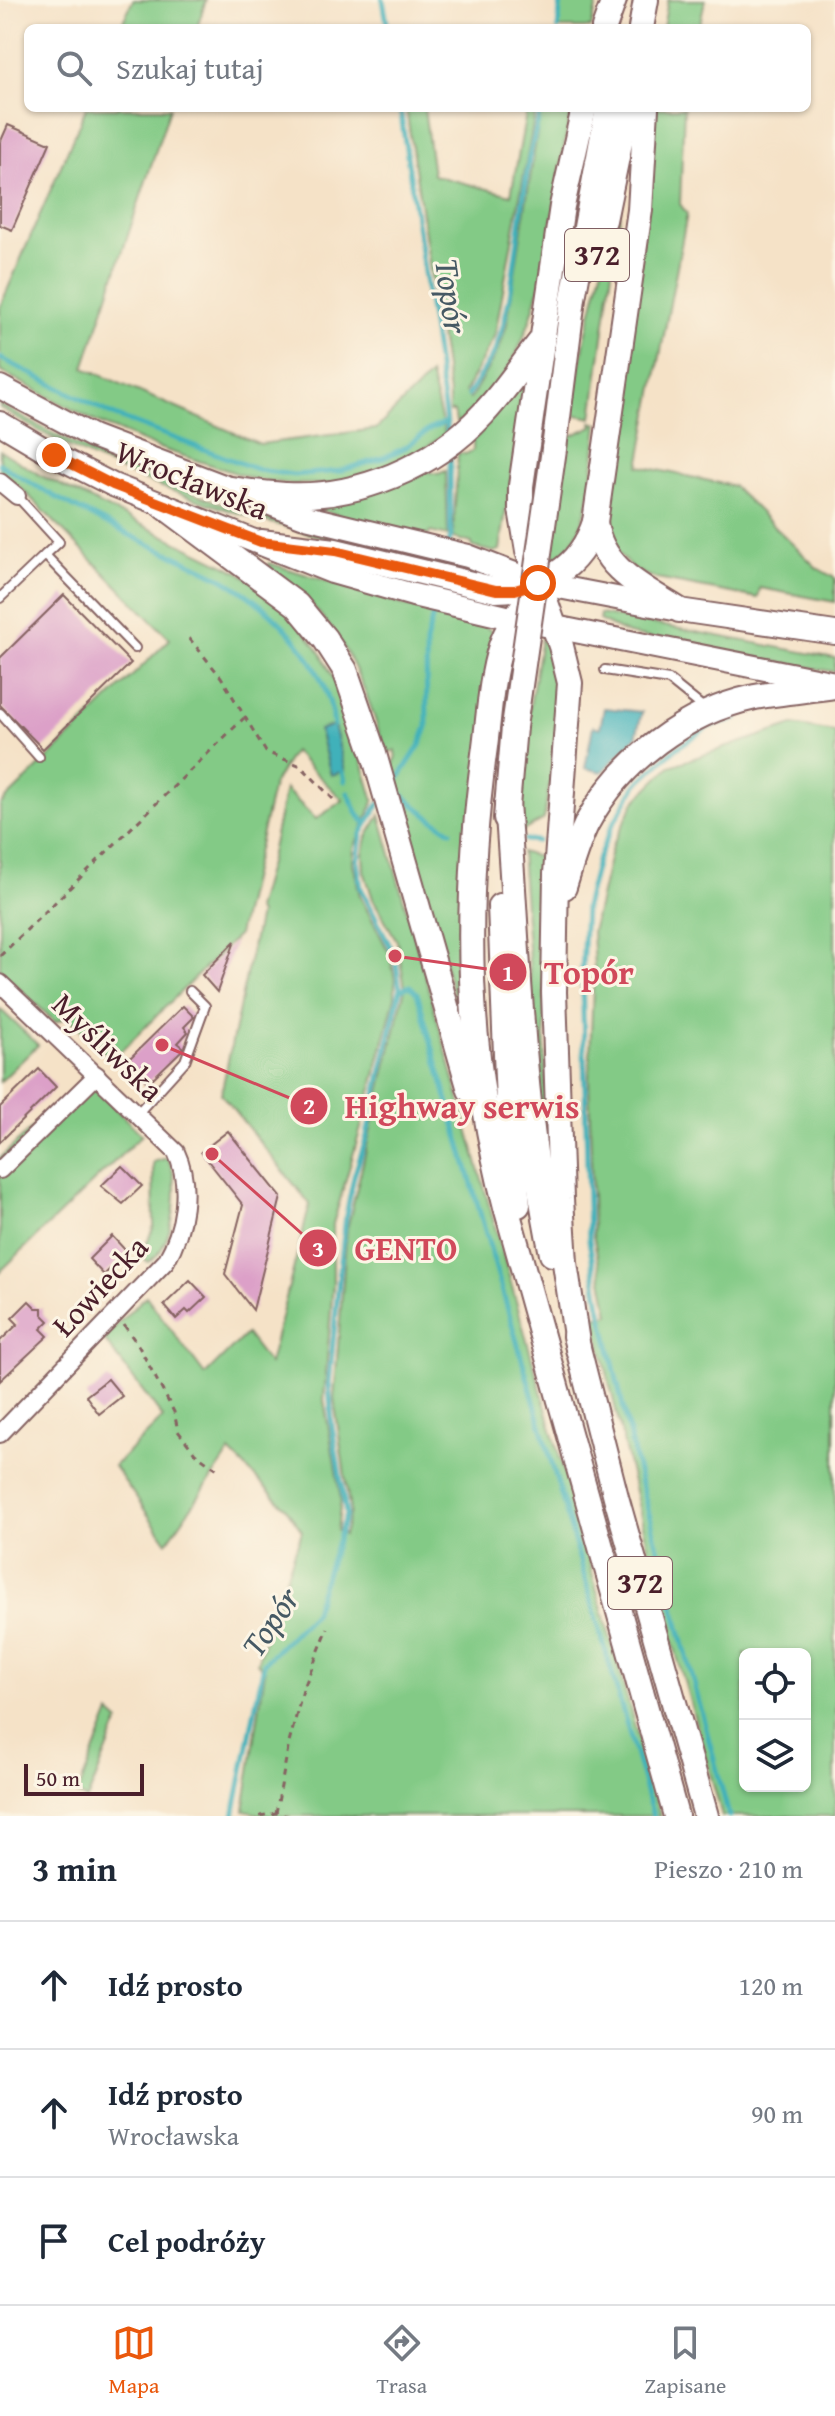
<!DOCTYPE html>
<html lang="pl">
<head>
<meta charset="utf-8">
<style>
	:root { --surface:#fff; --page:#f2f2f3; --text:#1f2937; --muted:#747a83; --line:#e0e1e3; --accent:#ea580c }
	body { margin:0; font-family:"Gentium Book Plus",serif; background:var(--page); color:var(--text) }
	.controls { position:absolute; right:24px; bottom:24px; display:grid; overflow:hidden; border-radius:12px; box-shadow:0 2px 6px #0004 }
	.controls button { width:72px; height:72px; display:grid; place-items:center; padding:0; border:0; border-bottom:2px solid var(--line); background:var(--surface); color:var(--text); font:40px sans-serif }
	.scale { position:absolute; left:24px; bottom:20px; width:120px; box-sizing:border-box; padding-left:8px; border:4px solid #4a1f2b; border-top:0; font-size:22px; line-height:28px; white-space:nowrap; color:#4a1f2b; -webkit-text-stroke:6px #fcf5e5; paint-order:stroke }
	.stop { position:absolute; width:24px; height:24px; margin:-18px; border:6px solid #ea580c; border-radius:50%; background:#fff }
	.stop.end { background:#ea580c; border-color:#fff; box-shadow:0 2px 8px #0008 }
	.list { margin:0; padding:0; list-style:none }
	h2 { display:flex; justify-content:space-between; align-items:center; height:104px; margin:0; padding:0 32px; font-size:34px }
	h2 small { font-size:26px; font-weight:400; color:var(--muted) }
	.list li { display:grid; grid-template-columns:52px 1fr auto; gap:24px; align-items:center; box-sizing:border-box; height:128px; padding:0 32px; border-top:2px solid var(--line) }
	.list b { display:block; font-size:30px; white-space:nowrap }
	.list p { margin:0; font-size:26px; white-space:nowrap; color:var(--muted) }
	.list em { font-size:26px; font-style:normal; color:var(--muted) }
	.icon { flex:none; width:44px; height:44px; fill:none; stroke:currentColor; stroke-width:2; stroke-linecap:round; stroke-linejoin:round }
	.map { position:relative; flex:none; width:835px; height:1816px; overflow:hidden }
	.search { position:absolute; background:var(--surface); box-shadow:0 2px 6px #0004; left:24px; right:24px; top:24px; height:88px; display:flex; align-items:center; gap:20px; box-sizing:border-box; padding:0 28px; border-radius:12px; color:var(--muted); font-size:30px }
	.sheet { height:488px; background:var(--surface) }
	nav { display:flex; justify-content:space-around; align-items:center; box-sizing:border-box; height:112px; border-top:2px solid var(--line); background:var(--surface); font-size:22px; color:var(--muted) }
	nav a { display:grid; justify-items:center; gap:4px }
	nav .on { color:var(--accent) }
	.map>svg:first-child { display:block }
	.green { fill:#83ca86; stroke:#667458; stroke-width:2; fill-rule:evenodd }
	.water { fill:#41b1ba; stroke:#466872; stroke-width:2 }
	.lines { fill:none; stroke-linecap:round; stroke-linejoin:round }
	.stream { stroke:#41b1ba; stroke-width:5 }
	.building { fill:#dca0c8 }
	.lane-casing { stroke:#866362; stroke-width:12 }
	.street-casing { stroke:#866362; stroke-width:20 }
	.secondary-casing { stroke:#866362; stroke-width:26 }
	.primary-casing { stroke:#866362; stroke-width:28 }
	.path { stroke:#866362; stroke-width:3; stroke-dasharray:6 6; stroke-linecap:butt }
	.lane { stroke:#fff; stroke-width:8 }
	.street { stroke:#fff; stroke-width:16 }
	.secondary { stroke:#fff; stroke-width:22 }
	.primary { stroke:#fff; stroke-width:24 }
	.primary-bridge-casing { stroke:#866362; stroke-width:28; stroke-linecap:butt }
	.primary-bridge { stroke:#fff; stroke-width:24 }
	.route { stroke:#ea580c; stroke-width:10 }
	.labels { text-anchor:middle; stroke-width:6; stroke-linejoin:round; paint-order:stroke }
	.shield { fill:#fcf5e5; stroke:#7f5f63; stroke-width:2 }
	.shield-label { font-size:30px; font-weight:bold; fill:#4a1f2b }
	.street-label { font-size:32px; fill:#4a1f2b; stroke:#fcf5e5 }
	.water-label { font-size:34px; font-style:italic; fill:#465964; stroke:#fcf5e5 }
	.leader { fill:none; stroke:#d1495b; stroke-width:3 }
	.callout-dot { fill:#d1495b; stroke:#fcf5e5; stroke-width:3 }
	.mark-label { font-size:24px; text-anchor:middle; font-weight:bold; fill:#fff }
	.callout-label { font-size:34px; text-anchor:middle; font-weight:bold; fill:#d1495b; stroke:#fcf5e5; stroke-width:6; stroke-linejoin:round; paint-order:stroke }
</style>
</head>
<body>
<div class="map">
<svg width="835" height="1816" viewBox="0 0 835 1816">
	<rect width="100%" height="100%" fill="#fcf5e5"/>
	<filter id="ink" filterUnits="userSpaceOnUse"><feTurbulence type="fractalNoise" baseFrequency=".0125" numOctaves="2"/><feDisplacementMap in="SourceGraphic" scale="16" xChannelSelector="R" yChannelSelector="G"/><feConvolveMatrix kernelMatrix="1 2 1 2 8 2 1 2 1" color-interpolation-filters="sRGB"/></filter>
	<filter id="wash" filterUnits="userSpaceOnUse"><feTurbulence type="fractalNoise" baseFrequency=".006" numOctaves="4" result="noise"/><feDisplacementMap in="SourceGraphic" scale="32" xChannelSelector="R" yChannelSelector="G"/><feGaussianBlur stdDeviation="1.8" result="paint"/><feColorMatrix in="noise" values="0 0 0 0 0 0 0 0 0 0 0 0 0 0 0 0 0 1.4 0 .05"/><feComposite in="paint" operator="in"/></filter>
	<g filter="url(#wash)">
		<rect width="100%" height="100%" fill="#f5e2c7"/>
		<g class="green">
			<path d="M 133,0 L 206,0 L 197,28 L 120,28 Z"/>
			<path d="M 562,0 L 598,0 L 591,28 L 557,28 Z"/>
			<path d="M 668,0 L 705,0 L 699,28 L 663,28 Z"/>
			<path d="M 86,108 L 170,108 L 84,368 L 260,444 L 376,429 L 430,375 L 445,434 L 409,460 L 330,484 L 291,484 L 254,479 L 159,448 L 92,420 L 0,371 L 0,307 Z"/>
			<path d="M 406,108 L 424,108 L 433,175 L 511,195 L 527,108 L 536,108 L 495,335 L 465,392 L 470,399 L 499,349 L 507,324 L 541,108 L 572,108 C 551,191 551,316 498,383 C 486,398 472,410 459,423 L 456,422 L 454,412 L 449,412 L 449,394 Z"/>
			<path d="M 634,108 L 631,168 L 626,168 L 592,418 L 572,414 L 585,339 L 608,245 Z"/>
			<path d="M 654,108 L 684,108 L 680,204 L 687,214 L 639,466 L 733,486 L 817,568 L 835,578 L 835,602 L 760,588 L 758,598 L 657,579 L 636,571 L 609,545 L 605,513 Z"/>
			<path d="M 526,377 L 500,550 L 494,552 L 472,547 L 472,543 L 453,538 L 458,453 L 466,454 L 473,450 L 473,440 Z"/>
			<path d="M 0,404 C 75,449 158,483 241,510 C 299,529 360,541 419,555 L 419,561 C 273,527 128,488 0,408 Z"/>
			<path d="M 592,422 L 598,424 C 593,463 593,542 552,559 L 568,437 L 593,426 Z"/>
			<path d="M 0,450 L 40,475 L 239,572 L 272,596 L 298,623 L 321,653 L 343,698 L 374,801 L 354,848 L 353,863 L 360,896 L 390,954 L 395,980 L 395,997 L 367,1107 L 333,1224 L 333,1283 L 324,1400 L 341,1500 L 337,1531 L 344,1535 L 350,1512 L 334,1399 L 347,1229 L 405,988 L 397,941 L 373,899 L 364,871 L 363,854 L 367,837 L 380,815 L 660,1816 L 270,1816 L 244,1811 L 265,1671 L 257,1662 L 302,1531 L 286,1508 L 230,1452 L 167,1542 L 114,1466 L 163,1418 L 103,1338 L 146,1296 L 205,1375 L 246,1334 L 269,1364 L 310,1204 L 221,1094 L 259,914 L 256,909 L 269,863 L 285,789 L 316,819 L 343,800 L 293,751 L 273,785 L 238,935 L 112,1060 L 68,1017 L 55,1022 L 0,970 L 0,805 L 170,639 L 23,490 L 0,471 Z"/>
			<path d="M 426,471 L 438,474 L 446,471 L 448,536 L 430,532 L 428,536 L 302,506 Z"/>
			<path d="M 269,563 L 410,607 L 484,625 L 493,633 L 466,1037 L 402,819 L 413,816 L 409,807 L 405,805 L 399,804 L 389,771 L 396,759 L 395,751 L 385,753 C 363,672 337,617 268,566 Z"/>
			<path d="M 600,614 L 835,658 L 835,672 L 628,634 L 599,620 Z"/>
			<path d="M 541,639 C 574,663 549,781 544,819 L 519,833 L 519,768 L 523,768 L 527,724 Z"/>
			<path d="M 793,725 L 835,732 L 835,1816 L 722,1816 L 657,1585 L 594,1317 L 609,1314 L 593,1234 L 589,1077 L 594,967 L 592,932 L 612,846 L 635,801 L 670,766 ZM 805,1654 L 805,1786 L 745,1786 L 745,1654 Z"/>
			<path d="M 521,852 L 542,858 L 547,1176 L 545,1178 Z"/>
			<path d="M 0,1009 L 38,1045 L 0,1082 Z"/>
			<path d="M 85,1079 L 142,1135 L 0,1272 L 0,1158 Z"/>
			<path d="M 167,1158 C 183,1180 174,1250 148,1262 L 141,1256 L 154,1226 L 153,1162 Z"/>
			<path d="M 110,1713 L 119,1721 L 87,1800 L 77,1795 Z"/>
		</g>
		<g class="water">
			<path d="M 604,708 L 642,712 L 636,737 L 602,772 L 585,768 L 593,726 L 600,728 Z"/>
			<path d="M 334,725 L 345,771 L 331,775 L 319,730 Z"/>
		</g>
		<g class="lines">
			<g class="stream">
				<path d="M 383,0 L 388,28"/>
				<path d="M 558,28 L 561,0"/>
				<path d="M 400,108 L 448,435"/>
				<path d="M 0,358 L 115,416 L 259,470 L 294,475 L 340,471 L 383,458 L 406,447 L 430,429 L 447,422"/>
				<path d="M 468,395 L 495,351 L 503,326 L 510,295 L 529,158 L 541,108"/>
				<path d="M 0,464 C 44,493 92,517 140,540 C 169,554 200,566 228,582 C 279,613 327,664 334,725"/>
				<path d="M 448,547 L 451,535 L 450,453"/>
				<path d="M 343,772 L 345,781"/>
				<path d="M 393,787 L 420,745 L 427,727 L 426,643 L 435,607"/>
				<path d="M 393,787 L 432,819 L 451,831"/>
				<path d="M 348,793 L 359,816 L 367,824"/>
				<path d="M 525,840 L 537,841"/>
				<path d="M 400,990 L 410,986 L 417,993 L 653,1816"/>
				<path d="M 234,1816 L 264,1663 L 313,1614 L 346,1514 L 332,1426 L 329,1383 L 339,1279 L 346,1215 L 354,1176 L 366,1139 L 400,990 L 395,956 L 361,888 L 357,863 L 361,834 L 379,804"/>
				<path d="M 729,1816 L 638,1472 L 600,1306 L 589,1240 L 582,971 L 585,907 L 597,861 L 612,826 L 636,785 L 674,750 L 708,727 L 737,719"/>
			</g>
		</g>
		<g id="blocks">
			<g class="building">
				<path d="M 8,125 L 50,143 L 12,230 L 0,225 L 0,143 Z"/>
				<path d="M 64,595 L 131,663 L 43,749 L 0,705 L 0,658 Z"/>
				<path d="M 235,941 L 217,992 L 202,975 Z"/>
				<path d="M 183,1006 L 194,1017 L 184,1027 L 188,1032 L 178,1043 L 183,1047 L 182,1050 L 148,1083 L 127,1061 Z"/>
				<path d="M 39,1069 L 56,1087 L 0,1142 L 0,1107 Z"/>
				<path d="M 228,1131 L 281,1197 L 253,1310 L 225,1274 L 243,1205 L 201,1152 Z"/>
				<path d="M 122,1166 L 142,1186 L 123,1204 L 101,1186 Z"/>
				<path d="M 112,1236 L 127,1252 L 104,1275 L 89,1259 Z"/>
				<path d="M 190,1280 L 206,1297 L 189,1313 L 186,1310 L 176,1319 L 164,1305 Z"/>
				<path d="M 29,1301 L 36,1308 L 42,1308 L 42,1314 L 49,1321 L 41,1329 L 48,1336 L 0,1381 L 0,1341 L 18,1324 L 12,1318 Z"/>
				<path d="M 108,1379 L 122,1396 L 99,1414 L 86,1396 Z"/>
			</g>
		</g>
	</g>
	<g filter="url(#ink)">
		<use href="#blocks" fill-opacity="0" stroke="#866362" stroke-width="2"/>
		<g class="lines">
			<g class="lane-casing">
				<g id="lane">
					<path d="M 17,496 L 59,542 L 45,555 L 135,648"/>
					<path d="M 0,598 L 45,555"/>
					<path d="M 605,670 L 669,680 L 705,709"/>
					<path d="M 0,713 L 39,757"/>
					<path d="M 137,1114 L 185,1061 L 205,1006 L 190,991"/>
				</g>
			</g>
			<g class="street-casing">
				<g id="street">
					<path d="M 0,482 L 17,496"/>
					<path d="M 0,983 L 176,1152 C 192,1186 184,1230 166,1261 L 0,1434"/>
					<path d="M 0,1170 L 97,1075"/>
				</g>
			</g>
			<g class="secondary-casing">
				<g id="secondary">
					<path d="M 0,387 L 92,436 L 302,516 L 468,556 L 538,583 L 679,610 L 835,633"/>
					<path d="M 0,423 L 54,455 L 113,485 L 332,572 L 413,595 L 515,619 L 835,683"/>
				</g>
			</g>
			<g class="primary-casing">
				<g id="primary">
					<path d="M 604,28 L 614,0"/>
					<path d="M 641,28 L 646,0"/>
					<path d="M 604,220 L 627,108"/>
					<path d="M 554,449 L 573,298 L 608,108"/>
					<path d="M 224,488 C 244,491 265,494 285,495 C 357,499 434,467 483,414 C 504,392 521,366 540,342"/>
					<path d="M 164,506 L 297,605 L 325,639 L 345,670 L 374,754 L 470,1090"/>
					<path d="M 595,522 C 601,569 643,587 679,610"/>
					<path d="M 261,542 L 335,551 L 496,590 C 543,590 580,568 595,522 L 640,210 L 646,108"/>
					<path d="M 535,588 C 523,607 508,625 501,646 C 490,680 489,719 484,754 C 463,912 466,1053 506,1207 L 676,1816"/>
					<path d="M 507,803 C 519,954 521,1106 552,1254"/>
					<path d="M 506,818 L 514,727"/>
					<path d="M 564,887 C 571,865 577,843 587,823 C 621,760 685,712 755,697 C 782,692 809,690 835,686"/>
					<path d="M 500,906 L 508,1103 L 518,1205"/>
					<path d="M 575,1336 L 616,1497 L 706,1816"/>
					<path d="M 578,1349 L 565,1263 L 561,1199 L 554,992 L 556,874 L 570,683 L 561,646 L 528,551 L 521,509 L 521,486 L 562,206 L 584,108"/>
				</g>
			</g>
			<g class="path">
				<path d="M 189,638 L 221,677 L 266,752 L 301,766 L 333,799"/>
				<path d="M 0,956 L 244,718"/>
				<path d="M 124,1325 L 138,1345 L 174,1412 L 178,1431 L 195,1453 L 220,1471"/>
				<path d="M 276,1813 L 289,1743 L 303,1690 L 328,1628"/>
				<path d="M 260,1816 L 276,1813 L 287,1816"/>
			</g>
			<use href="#lane" class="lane"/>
			<use href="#street" class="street"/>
			<use href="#secondary" class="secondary"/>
			<use href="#primary" class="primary"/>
			<g class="primary-bridge-casing">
				<path id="primary-bridge" d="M 514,727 L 554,449"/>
			</g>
			<use href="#primary-bridge" class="primary-bridge"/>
		</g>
	</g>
	<g class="lines" filter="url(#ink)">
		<path class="route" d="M 54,455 L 113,485 L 261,542 L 335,551 L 496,590 L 515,590 L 538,583"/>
	</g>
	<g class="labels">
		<g class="shield">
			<rect x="565" y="229" width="64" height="52" rx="6"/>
			<rect x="608" y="1557" width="64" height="52" rx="6"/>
		</g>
		<g class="shield-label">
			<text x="597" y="265">372</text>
			<text x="640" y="1593">372</text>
		</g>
		<g class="street-label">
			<text transform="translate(192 480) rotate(22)" y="11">Wrocławska</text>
			<text transform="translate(108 1047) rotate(44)" y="11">Myśliwska</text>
			<text transform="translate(100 1286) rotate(-47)" y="11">Łowiecka</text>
		</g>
		<g class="water-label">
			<text transform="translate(452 296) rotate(82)" y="12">Topór</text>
			<text transform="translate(270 1622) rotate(-56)" y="12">Topór</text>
		</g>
	</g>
	<path class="leader" d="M395 956L508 972M162 1045L309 1106M212 1154L318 1248"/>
	<g class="callout-dot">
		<circle cx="395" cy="956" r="8"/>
		<circle cx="162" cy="1045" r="8"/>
		<circle cx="212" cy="1154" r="8"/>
		<circle cx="508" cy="972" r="20"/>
		<circle cx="309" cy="1106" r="20"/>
		<circle cx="318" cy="1248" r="20"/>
	</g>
	<g class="mark-label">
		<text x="508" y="981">1</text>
		<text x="309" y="1114">2</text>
		<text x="318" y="1257">3</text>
	</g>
	<g class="callout-label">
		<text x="589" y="984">Topór</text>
		<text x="462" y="1118">Highway serwis</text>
		<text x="406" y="1260">GENTO</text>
	</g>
</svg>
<div class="controls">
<button><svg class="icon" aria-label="locate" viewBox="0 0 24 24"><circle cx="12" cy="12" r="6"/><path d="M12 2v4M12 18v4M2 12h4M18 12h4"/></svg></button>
<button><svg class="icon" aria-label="layers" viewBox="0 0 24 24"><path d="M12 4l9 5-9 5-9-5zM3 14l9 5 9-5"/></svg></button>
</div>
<div class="scale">50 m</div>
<div class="stop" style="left:538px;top:583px"></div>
<div class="stop end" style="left:54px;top:455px"></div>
<div class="search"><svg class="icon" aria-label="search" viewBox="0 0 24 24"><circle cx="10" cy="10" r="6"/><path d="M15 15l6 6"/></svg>Szukaj tutaj</div>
</div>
<section class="sheet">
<h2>3 min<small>Pieszo · 210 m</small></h2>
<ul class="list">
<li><svg class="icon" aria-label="ahead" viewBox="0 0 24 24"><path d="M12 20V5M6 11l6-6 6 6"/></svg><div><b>Idź prosto</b></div><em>120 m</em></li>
<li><svg class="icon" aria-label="ahead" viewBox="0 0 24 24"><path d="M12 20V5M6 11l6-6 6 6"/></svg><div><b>Idź prosto</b><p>Wrocławska</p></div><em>90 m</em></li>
<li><svg class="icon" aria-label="arrive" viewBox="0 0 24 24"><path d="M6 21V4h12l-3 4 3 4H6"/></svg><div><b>Cel podróży</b></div></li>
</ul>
</section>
<nav>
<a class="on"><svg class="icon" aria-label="map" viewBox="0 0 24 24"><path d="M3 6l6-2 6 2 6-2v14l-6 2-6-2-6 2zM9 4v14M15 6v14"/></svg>Mapa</a>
<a><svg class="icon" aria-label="directions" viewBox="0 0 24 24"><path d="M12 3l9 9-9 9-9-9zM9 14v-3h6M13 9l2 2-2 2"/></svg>Trasa</a>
<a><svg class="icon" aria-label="saved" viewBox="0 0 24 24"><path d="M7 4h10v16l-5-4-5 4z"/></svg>Zapisane</a>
</nav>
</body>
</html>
